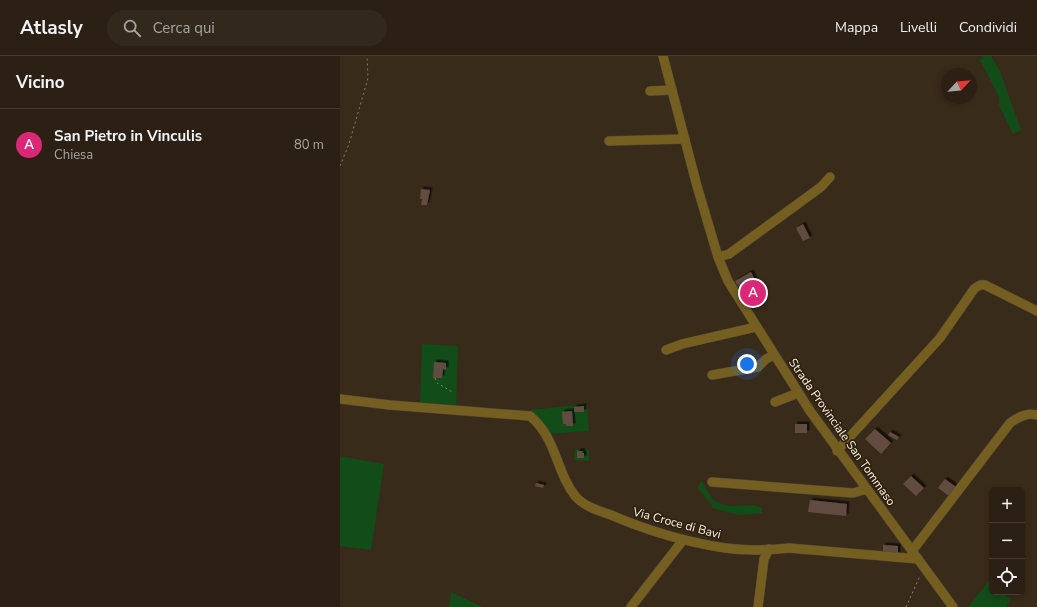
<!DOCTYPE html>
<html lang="it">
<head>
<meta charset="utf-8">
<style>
	:root { --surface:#2b2013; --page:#33281c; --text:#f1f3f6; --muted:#a6a3a0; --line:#473e33; --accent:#db2777 }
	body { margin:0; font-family:"Nunito Sans",sans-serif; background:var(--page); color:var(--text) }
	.controls { position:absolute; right:12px; bottom:12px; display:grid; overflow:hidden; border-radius:6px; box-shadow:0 2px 6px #0003 }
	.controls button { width:36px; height:36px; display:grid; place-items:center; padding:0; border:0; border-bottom:1px solid var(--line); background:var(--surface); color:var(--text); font:20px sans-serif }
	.compass { position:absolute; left:601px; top:12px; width:36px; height:36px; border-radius:50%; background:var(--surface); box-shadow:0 2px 6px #0003; rotate:64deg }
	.you { position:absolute; left:407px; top:308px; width:14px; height:14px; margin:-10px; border:3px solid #fff; border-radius:50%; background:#1a73e8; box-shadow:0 0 0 6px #1a73e833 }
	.badge { display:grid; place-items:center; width:26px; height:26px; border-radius:50%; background:var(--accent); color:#fff; font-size:13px; font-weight:700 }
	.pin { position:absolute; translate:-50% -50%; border:2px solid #fff; box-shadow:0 1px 4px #0006 }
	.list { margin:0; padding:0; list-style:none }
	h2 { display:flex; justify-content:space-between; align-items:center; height:52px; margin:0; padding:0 16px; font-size:17px }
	h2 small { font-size:13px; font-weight:400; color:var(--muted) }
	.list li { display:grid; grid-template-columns:26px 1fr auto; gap:12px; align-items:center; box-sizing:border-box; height:72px; padding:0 16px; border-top:1px solid var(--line) }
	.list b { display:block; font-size:15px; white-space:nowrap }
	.list p { margin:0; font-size:13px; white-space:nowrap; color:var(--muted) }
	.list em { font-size:13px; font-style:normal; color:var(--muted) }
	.icon { flex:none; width:22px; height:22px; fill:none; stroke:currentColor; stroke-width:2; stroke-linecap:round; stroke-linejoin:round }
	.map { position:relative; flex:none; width:697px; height:551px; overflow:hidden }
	header { display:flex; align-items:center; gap:24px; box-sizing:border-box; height:56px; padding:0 20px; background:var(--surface); border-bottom:1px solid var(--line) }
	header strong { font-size:19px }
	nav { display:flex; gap:22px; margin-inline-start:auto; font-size:14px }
	.search { width:280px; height:36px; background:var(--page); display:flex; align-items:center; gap:10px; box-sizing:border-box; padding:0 14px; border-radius:22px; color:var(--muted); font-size:15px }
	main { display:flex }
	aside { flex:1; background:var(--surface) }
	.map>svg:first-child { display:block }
	.green { fill:#124c18 }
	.building { fill:#624b41; filter:url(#shadow) }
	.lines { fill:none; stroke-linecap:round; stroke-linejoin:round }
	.minor-casing { stroke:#544736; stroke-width:10 }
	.path { stroke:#877b6b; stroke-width:1; stroke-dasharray:2 3; stroke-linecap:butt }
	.minor { stroke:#745e20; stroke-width:9 }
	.labels { text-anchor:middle; stroke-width:3.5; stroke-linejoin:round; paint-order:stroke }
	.street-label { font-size:12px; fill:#faf1e5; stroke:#2f210f }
</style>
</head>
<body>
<header>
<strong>Atlasly</strong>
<div class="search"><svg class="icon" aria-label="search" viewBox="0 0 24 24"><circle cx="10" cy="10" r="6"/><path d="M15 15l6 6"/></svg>Cerca qui</div>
<nav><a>Mappa</a><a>Livelli</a><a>Condividi</a></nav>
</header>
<main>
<aside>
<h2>Vicino<small></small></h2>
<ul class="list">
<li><span class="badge">A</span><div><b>San Pietro in Vinculis</b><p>Chiesa</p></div><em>80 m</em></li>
</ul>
</aside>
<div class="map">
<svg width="697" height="551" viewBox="0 0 697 551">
	<defs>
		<filter id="shadow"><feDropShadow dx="2.5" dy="-2.5" stdDeviation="0" flood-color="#0009"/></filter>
	</defs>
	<rect width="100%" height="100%" fill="#392b19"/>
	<g class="green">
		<path d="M 641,0 L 651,0 L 660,15 L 681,74 L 673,78 L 659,49 L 659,42 L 657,37 L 640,4 L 643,2 Z"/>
		<path d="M 82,288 L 118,290 L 116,352 L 80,349 Z"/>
		<path d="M 247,348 L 249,375 L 208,378 L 191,358 L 190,354 Z"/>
		<path d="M 235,393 L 249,394 L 249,405 L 234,404 Z"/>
		<path d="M 0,400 L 44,408 L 31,494 L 0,490 Z"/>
		<path d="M 361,424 L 373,444 L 382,448 L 390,450 L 413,449 L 422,452 L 422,457 L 399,459 L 372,452 L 372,449 L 358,433 Z"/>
		<path d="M 648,526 L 652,529 L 652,536 L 661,536 L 671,544 L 666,551 L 628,551 Z"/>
		<path d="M 111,536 L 142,551 L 109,551 Z"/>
	</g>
	<g class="building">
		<path d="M 81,133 L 90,134 L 87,149 L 81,149 L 82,143 L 80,143 Z"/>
		<path d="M 463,168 L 470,182 L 463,185 L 456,172 Z"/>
		<path d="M 411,216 L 416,226 L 401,235 L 395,225 Z"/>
		<path d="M 415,231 L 419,239 L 411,243 L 407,236 Z"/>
		<path d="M 94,306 L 106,307 L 106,314 L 103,313 L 102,322 L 93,322 Z"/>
		<path d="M 244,350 L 244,356 L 234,356 L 234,351 Z"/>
		<path d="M 232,355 L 233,370 L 226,370 L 226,368 L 223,368 L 222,356 Z"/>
		<rect x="455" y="368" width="12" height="9"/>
		<path d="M 535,373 L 551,387 L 541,398 L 525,383 Z"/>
		<path d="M 550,376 L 559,381 L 557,384 L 548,379 Z"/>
		<path d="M 237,395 L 243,395 L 242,397 L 244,397 L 244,402 L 237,402 Z"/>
		<path d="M 571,420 L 584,432 L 576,440 L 563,428 Z"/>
		<path d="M 605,423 L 616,431 L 609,440 L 598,432 Z"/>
		<path d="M 196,427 L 204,429 L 203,432 L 195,430 Z"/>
		<path d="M 470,444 L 507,448 L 506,460 L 468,456 Z"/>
		<path d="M 543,489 L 558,490 L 558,499 L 543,498 Z"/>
	</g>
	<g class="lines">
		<g class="minor-casing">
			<g id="minor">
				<path d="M 323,0 L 357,130 L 378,201 L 388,225 L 470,355 L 613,551"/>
				<path d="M 310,35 L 332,34"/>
				<path d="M 269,85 L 345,83"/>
				<path d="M 378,201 L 389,198 L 481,131 L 490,121"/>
				<path d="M 326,294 L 342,288 L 416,271"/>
				<path d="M 372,319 L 418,311 L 426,303 L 434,299"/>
				<path d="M 0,343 L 50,349 L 190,360 C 217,382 216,417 236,441 C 245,451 260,455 271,459 C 308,475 346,486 385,492 C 406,495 429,494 449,492 L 578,503"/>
				<path d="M 435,346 L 458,337"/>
				<path d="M 497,395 L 600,282 L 634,233 C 638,230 640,228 645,229 L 697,255"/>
				<path d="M 372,426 L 513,437 L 527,433"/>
				<path d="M 572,495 L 670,367 C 678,361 687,356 697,359"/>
				<path d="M 291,551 L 343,484"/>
				<path d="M 418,551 L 424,503 L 429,493"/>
			</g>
		</g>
		<g class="path">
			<path d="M 0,110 L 9,88 L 28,22 L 27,0"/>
			<path d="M 95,322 L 97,327 L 114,337"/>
			<path d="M 566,551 L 580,520"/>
		</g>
		<use href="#minor" class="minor"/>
	</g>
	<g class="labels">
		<g class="street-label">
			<text transform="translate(502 376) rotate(55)" y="4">Strada Provinciale San Tommaso</text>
			<text transform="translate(337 467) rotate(15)" y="4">Via Croce di Bavi</text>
		</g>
	</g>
</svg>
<div class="controls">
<button>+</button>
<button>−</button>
<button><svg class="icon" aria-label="locate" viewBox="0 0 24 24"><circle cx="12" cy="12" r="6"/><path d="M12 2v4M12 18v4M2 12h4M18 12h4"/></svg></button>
</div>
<svg class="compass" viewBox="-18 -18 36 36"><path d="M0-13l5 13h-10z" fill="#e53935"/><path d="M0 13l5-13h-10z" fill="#a6a3a0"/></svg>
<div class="you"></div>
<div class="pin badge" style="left:413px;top:237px">A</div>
</div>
</main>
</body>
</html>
